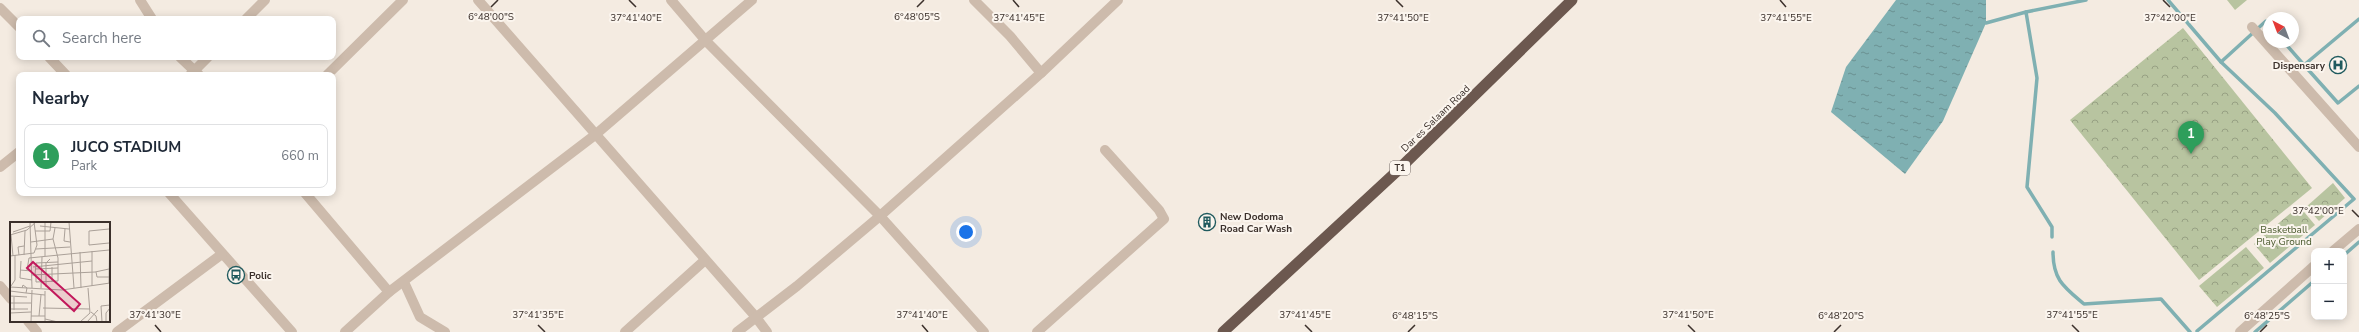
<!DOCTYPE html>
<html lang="en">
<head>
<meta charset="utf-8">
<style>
	:root { --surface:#fff; --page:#f6f6f7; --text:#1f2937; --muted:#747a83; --line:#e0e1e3; --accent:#1f5a5e }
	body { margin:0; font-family:"Nunito Sans",sans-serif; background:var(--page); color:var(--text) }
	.controls { position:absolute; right:12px; bottom:12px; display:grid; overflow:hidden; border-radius:8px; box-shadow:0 2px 10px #0003 }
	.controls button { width:36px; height:36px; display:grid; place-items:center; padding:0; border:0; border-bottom:1px solid var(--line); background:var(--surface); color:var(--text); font:20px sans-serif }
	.compass { position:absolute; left:2263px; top:12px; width:36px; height:36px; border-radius:50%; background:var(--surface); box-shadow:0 2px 10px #0003; rotate:318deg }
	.you { position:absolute; left:966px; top:232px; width:14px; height:14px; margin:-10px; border:3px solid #fff; border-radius:50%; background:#1a73e8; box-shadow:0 0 0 6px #1a73e833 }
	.badge { display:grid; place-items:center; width:26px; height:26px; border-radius:50%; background:var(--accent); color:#fff; font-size:13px; font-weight:700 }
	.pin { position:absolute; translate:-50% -33px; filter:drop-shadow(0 1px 2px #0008) }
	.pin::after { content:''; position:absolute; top:21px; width:14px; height:12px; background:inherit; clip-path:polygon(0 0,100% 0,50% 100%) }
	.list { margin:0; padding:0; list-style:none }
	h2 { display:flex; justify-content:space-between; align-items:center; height:52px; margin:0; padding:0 16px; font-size:17px }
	h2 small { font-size:13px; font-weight:400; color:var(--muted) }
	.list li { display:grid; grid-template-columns:26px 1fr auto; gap:12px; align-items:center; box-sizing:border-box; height:64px; margin:0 8px 8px; padding:0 8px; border:1px solid var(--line); border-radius:8px }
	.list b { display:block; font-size:15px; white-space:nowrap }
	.list p { margin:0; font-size:13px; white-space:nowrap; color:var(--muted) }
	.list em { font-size:13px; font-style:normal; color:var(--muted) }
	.icon { flex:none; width:22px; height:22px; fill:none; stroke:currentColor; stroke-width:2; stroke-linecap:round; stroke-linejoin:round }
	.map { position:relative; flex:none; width:2359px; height:332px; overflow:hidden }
	.search { position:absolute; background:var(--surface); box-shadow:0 2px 10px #0003; left:16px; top:16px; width:320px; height:44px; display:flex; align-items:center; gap:10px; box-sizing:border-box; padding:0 14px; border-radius:8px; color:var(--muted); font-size:15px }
	.panel { position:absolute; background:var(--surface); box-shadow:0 2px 10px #0003; left:16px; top:72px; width:320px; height:124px; border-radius:8px }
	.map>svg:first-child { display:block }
	.forest { fill:url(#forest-firs) }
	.park { fill:url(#park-crowns) }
	.water { fill:url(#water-ripples) }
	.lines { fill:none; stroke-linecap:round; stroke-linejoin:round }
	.stream { stroke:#7fb0b2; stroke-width:3.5 }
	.minor { stroke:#cdbbac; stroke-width:10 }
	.trunk { stroke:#6c584f; stroke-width:11 }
	.ticks { fill:none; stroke:#3b302b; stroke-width:1.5 }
	.labels { text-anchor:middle; stroke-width:4; stroke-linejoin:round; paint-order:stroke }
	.shield { fill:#fbf5ee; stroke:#756b66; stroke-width:1 }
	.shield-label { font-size:9px; font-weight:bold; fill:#3b302b }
	.poi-label { font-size:10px; font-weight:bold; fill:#3b302b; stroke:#fbf5ee; text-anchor:start }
	.street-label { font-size:10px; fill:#3b302b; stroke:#fbf5ee }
	.park-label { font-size:10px; fill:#4a5a2e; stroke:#fbf5ee }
	.inset-road { fill:none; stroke:#aaa098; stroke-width:1 }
	.view { fill:#c2185b; fill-opacity:0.15; stroke:#c2185b; stroke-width:2 }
	.inset-edge { fill:none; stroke:#3b302b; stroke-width:2 }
	.ticks-label { font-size:10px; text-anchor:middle; fill:#3b302b; stroke:#fbf5ee; stroke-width:4; stroke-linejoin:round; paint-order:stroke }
</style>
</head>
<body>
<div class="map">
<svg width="2359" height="332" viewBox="0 0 2359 332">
	<defs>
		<pattern id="forest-firs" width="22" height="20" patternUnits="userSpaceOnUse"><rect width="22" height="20" fill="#b8c4a0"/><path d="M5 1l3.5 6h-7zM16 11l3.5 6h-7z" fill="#97a083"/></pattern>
		<pattern id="park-crowns" width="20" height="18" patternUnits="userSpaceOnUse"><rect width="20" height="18" fill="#b8c4a0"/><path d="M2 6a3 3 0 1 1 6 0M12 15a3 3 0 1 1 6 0" fill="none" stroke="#97a083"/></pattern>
		<pattern id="water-ripples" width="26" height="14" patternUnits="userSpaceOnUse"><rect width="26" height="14" fill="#7fb0b2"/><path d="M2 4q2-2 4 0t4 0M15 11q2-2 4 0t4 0" fill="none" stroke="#699091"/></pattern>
	</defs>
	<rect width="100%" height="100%" fill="#f4ebe1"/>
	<path class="forest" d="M 2227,0 L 2247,0 L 2235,10 Z"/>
	<g class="park">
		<path d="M 2183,28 L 2312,188 L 2199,280 L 2070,120 Z"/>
		<path d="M 2333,183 L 2345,198 L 2319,221 L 2306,207 Z"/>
		<path d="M 2299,206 L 2315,225 L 2270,263 L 2254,244 Z"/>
		<path d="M 2246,247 L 2264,268 L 2217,307 L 2199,286 Z"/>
	</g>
	<path class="water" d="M 1896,0 L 1986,0 L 1986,23 L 1943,121 L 1905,174 L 1831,112 L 1846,67 Z"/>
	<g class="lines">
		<g class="stream">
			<path d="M 2168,0 L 2221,62 L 2275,113 L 2354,199 L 2197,331"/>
			<path d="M 2026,12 L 2086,0"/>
			<path d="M 1986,23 L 2026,12 L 2037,78 L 2027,187 L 2052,227 L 2052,237"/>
			<path d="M 2284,42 L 2304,65 L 2359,19"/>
			<path d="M 2221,62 L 2266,21 L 2269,24"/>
			<path d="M 2304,65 L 2338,103 L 2359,86"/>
			<path d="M 2053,252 C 2053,280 2064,287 2084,304 L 2161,299 L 2190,332"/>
			<path d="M 2344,255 L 2359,242"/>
			<path d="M 2255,332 L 2314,281"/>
		</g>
		<g class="minor">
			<path d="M 140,0 L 152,19"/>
			<path d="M 478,0 L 755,316 L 767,332"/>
			<path d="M 671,0 L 706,41 L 880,216 L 984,332"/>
			<path d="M 974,0 L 1010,36 L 1041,73"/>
			<path d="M 0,8 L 19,27"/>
			<path d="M 246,19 L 265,0"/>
			<path d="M 2252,27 L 2359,147"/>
			<path d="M 49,57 L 66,75"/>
			<path d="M 180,57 L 199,75"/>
			<path d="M 190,75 L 208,57"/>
			<path d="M 327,75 L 403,0"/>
			<path d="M 0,167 L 19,152"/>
			<path d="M 169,193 L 292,332"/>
			<path d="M 305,193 L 389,292"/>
			<path d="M 2333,251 L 2359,229"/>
			<path d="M 404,282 L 420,317 L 445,332"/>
			<path d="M 0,286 L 11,299"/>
			<path d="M 28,321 L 37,332"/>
			<path d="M 117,332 L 222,254"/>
			<path d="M 345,332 L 389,292 L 595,135 L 752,0"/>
			<path d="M 625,332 L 704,261"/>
			<path d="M 737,332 L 797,286 L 880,216 L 1041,73 L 1118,0"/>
			<path d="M 1037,332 L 1164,219 L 1159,210 L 1105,150"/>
			<path d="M 2240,332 L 2314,266"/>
		</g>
		<path class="trunk" d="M 1223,332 L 1395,173 L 1572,0"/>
	</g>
	<path class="ticks" d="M 629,0 L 636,7M 1013,0 L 1019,7M 1396,0 L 1403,7M 1780,0 L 1786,7M 2163,0 L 2170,7M 491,7 L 498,0M 917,7 L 924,0M 2352,210 L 2359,217M 155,325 L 161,332M 538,325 L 545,332M 922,325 L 928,332M 1305,325 L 1312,332M 1688,325 L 1695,332M 2072,325 L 2079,332M 1408,332 L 1415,325M 1834,332 L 1841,325M 2260,332 L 2267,325"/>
	<defs>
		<g id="hospital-ring" transform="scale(0.9)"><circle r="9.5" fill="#fbf5ee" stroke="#1f5a5e" stroke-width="1.5"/><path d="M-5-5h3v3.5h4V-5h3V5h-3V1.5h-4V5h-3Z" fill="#1f5a5e"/></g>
		<g id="building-ring" transform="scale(0.9)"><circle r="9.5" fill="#fbf5ee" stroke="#1f5a5e" stroke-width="1.5"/><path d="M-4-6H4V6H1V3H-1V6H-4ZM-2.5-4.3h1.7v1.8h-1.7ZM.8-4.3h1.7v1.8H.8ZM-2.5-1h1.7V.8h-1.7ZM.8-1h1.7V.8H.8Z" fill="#1f5a5e"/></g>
		<g id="bus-ring" transform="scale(0.9)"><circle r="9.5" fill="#fbf5ee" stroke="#1f5a5e" stroke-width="1.5"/><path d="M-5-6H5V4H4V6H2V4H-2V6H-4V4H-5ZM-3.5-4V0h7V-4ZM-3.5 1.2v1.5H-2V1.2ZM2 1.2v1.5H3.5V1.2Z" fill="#1f5a5e"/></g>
	</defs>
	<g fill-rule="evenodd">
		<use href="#hospital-ring" x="2338" y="65"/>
		<use href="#building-ring" x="1207" y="222"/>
		<use href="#bus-ring" x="236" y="275"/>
	</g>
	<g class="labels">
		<rect class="shield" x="1390" y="161" width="20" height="14" rx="3"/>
		<g class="shield-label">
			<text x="1400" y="171">T1</text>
		</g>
		<g class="poi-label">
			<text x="2325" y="69" text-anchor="end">Dispensary</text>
			<text x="1220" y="220">New Dodoma<tspan x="1220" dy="12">Road Car Wash</tspan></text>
			<text x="249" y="279">Polic</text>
		</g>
		<g class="street-label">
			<text transform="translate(1435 118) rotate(-44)" y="4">Dar es Salaam Road</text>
		</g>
		<g class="park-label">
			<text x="2284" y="233">Basketball<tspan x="2284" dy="12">Play Ground</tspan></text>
		</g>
	</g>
	<g transform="translate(10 222)">
		<rect width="100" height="100" fill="#f4ebe1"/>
		<path class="inset-road" d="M 20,0 L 22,66M 59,0 L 64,66M 30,4 L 59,7M 55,7 L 54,19 L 60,20M 25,9 L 40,9 L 41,0M 3,10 L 20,4M 0,13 L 17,8 L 26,0M 1,13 L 3,34M 21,20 L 43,17M 99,21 L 79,23 L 79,9 L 99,7M 26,27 L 60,25M 70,30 L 71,66M 9,33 L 8,25 L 14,24M 14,33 L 15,9M 0,34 L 24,31 L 27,23 L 24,0M 35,34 L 35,0M 11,39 L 10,56 L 22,58M 23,45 L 82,39M 42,45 L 42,60M 25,47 L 48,46M 10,48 L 22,49M 17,48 L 19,36 L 99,28M 86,50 L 87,55 L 99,55M 22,53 L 85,50 L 99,47M 25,53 L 26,41 L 48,40M 26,53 L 26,60 L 48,59 L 48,36 L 43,17 L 45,6M 99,61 L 100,0M 1,64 L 5,58 L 5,33M 82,64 L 82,29M 0,65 L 52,68 L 100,61M 36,65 L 36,41 L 40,37M 12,66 L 13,63 L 17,66 L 16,71 L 35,73M 31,66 L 32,35M 0,69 L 16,71M 0,74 L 17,75M 4,75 L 4,88M 0,81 L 21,81M 33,86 L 80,87M 0,87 L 18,87M 81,90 L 86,94 L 87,100M 0,91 L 21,90M 21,94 L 35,94M 29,94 L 31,73M 35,97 L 48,100M 21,100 L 22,68M 35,100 L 35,69M 70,100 L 80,91 L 78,66M 77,100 L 88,88M 92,100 L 91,84 L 100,83M 96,100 L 96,91 L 100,86"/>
		<path class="view" d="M 23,40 L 70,82 L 64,89 L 17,46 Z"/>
		<rect width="100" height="100" class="inset-edge"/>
	</g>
	<g class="ticks-label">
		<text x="491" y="20">6°48'00"S</text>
		<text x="917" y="20">6°48'05"S</text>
		<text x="636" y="21">37°41'40"E</text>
		<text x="1019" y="21">37°41'45"E</text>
		<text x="1403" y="21">37°41'50"E</text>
		<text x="1786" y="21">37°41'55"E</text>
		<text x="2170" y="21">37°42'00"E</text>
		<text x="2318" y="214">37°42'00"E</text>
		<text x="155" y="318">37°41'30"E</text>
		<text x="538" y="318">37°41'35"E</text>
		<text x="922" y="318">37°41'40"E</text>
		<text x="1305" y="318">37°41'45"E</text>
		<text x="1688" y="318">37°41'50"E</text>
		<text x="2072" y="318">37°41'55"E</text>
		<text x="1415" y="319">6°48'15"S</text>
		<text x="1841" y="319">6°48'20"S</text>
		<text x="2267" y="319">6°48'25"S</text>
	</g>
</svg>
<div class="controls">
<button>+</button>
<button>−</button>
</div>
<svg class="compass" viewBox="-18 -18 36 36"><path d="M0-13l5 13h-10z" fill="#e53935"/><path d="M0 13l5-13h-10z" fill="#747a83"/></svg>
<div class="you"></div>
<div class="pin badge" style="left:2191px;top:154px;background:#2e9e5b">1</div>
<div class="search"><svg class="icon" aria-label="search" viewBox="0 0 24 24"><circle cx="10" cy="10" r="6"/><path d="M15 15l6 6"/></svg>Search here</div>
<section class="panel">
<h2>Nearby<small></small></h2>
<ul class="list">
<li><span class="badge" style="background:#2e9e5b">1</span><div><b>JUCO STADIUM</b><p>Park</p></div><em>660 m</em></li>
</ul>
</section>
</div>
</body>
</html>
